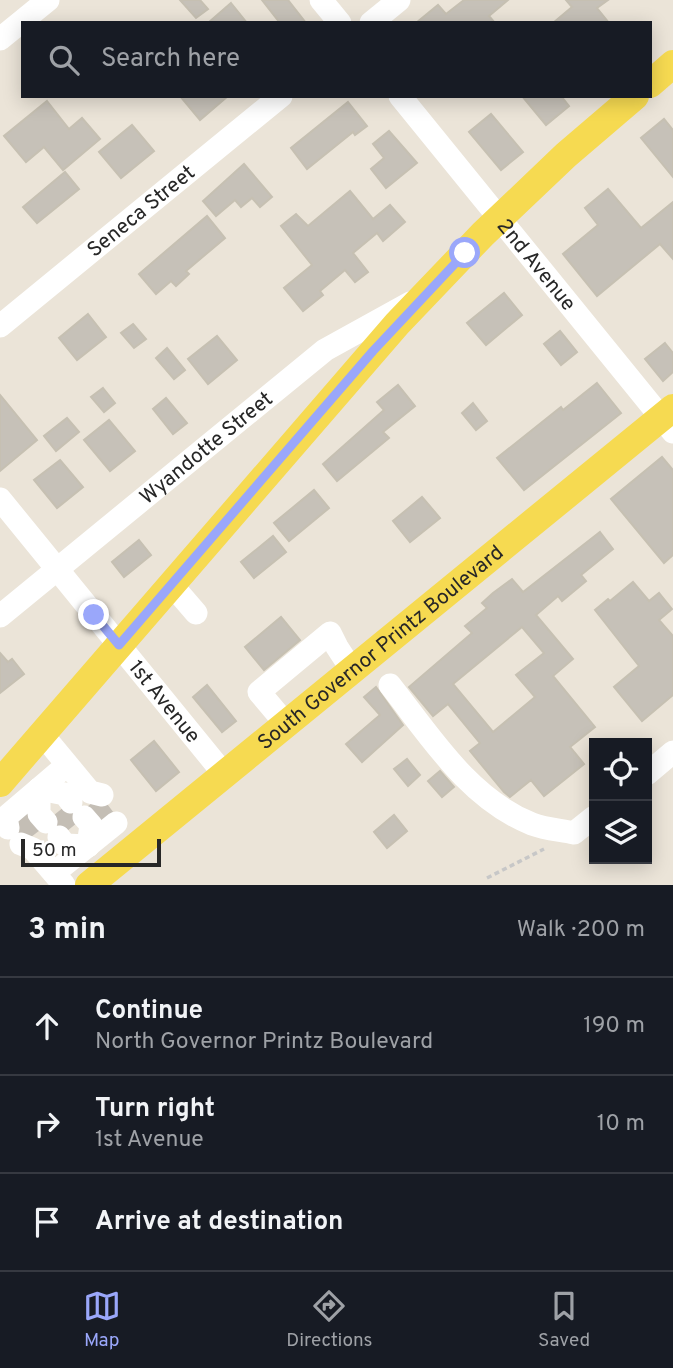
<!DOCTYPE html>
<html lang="en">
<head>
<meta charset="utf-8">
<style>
	:root { --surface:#171b24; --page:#242831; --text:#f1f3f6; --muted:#9ea1a6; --line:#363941; --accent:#9aa7fa }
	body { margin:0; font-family:Overpass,sans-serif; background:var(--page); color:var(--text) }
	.controls { position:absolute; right:21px; bottom:21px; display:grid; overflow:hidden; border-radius:0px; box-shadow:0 4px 18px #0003 }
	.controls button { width:63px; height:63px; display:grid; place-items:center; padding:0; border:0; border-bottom:2px solid var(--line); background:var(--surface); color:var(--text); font:35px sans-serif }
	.scale { position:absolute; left:21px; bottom:18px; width:140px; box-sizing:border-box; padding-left:7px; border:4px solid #272727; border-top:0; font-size:19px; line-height:24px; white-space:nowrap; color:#272727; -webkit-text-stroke:5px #fff; paint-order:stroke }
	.stop { position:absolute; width:21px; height:21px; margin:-16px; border:5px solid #9aa7fa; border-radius:50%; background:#fff }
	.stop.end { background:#9aa7fa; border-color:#fff; box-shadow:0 2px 7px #0008 }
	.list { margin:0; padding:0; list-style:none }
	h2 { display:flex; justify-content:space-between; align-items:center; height:91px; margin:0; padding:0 28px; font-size:30px }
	h2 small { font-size:23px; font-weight:400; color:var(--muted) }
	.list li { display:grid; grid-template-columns:46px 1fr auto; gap:21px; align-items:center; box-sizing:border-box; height:98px; padding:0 28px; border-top:2px solid var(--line) }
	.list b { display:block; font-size:26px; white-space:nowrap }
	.list p { margin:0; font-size:23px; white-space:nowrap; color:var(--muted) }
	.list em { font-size:23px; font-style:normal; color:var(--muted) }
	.icon { flex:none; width:38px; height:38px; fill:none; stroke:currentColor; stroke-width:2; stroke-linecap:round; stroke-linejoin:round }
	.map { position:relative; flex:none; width:673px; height:885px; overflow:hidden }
	.search { position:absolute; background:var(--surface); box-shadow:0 4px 18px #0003; left:21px; right:21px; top:21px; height:77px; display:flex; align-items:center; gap:18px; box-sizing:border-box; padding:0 24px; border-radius:0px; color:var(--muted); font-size:26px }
	.sheet { height:385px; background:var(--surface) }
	nav { display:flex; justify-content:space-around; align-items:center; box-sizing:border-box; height:98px; border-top:2px solid var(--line); background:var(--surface); font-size:19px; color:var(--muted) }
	nav a { display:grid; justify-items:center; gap:4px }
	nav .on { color:var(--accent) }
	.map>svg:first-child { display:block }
	.building { fill:#c6c1b8; stroke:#c6c0b2; stroke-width:2; fill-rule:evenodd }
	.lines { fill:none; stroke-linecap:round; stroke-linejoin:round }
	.minor-tunnel { stroke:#c4beb5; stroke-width:23; stroke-dasharray:23 11; stroke-linecap:butt }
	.path { stroke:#c7c7c7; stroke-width:3.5; stroke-dasharray:5 3.5; stroke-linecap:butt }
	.minor { stroke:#fff; stroke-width:23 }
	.major { stroke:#f6da51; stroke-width:28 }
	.route { stroke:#9aa7fa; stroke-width:9 }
	.labels { text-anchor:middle; stroke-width:5; stroke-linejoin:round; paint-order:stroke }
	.street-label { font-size:21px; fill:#272727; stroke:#fff }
</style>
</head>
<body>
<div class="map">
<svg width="673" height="885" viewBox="0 0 673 885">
	<rect width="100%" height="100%" fill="#ebe4d8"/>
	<g class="building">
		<path d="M 180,0 L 200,0 L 208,9 L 196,18 Z"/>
		<path d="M 262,0 L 288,0 L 306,23 L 280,23 Z"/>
		<path d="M 464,0 L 508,0 L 489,16 L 495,23 L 416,23 L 438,5 L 446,14 Z"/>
		<path d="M 566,0 L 608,0 L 597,8 L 609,23 L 553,23 L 572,7 Z"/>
		<path d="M 231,3 L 247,23 L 208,23 Z"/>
		<path d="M 180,96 L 228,96 L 200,120 Z"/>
		<path d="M 522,96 L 561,96 L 569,106 L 546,125 Z"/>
		<path d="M 47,101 L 69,129 L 82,118 L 100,139 L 63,170 L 44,147 L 26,162 L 4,136 Z"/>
		<path d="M 348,102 L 367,126 L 355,135 L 353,132 L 307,169 L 291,148 Z"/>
		<path d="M 491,114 L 523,152 L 501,170 L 469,132 Z"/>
		<path d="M 664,119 L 673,130 L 673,177 L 641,138 Z"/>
		<path d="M 132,125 L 154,151 L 121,178 L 99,152 Z"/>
		<path d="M 389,131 L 417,163 L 386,188 L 371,169 L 384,158 L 373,144 Z"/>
		<path d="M 244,164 L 272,197 L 260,207 L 252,198 L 241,207 L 235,200 L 216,216 L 203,201 Z"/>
		<path d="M 65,172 L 79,189 L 37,223 L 23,207 Z"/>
		<path d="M 608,189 L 641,228 L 673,202 L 673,259 L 660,244 L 597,296 L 563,254 L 598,225 L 585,208 Z"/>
		<path d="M 350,191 L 373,219 L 390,205 L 405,222 L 383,241 L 377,233 L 353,253 L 368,272 L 355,282 L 345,270 L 320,291 L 323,295 L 303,311 L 284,288 L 312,265 L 281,226 L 296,214 L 308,226 Z"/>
		<path d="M 207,216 L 225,238 L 186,271 L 189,274 L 176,286 L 171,281 L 156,294 L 139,274 Z"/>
		<path d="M 504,293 L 522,315 L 486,345 L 467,323 Z"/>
		<path d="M 88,314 L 106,337 L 77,360 L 59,338 Z"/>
		<path d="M 133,324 L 146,339 L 134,348 L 121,333 Z"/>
		<path d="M 560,331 L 577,352 L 561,365 L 544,344 Z"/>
		<path d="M 217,336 L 237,360 L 208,384 L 188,359 Z"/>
		<path d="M 665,343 L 673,353 L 673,372 L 663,381 L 645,359 Z"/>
		<path d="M 167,348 L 185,370 L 174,379 L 156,358 Z"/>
		<path d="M 597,383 L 621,413 L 524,490 L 497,458 L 561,407 L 563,410 Z"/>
		<path d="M 398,385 L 415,406 L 383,432 L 389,438 L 337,481 L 323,464 L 384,410 L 377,402 Z"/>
		<path d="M 103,388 L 115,403 L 104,412 L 91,397 Z"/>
		<path d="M 0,395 L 37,440 L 0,471 Z"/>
		<path d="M 166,398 L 187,423 L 173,434 L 153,409 Z"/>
		<path d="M 473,403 L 487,421 L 476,430 L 462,413 Z"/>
		<path d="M 67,418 L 79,432 L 56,451 L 44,436 Z"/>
		<path d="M 109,420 L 135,451 L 110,471 L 84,440 Z"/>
		<path d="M 662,457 L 673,470 L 673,555 L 664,563 L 611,499 Z"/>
		<path d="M 60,460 L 83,487 L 57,508 L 34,480 Z"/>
		<path d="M 314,490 L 329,508 L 289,541 L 274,523 Z"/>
		<path d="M 422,497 L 440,518 L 410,542 L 393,521 Z"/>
		<path d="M 600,532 L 613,549 L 581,575 L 586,581 L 562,601 L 558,596 L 536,615 L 573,659 L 553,676 L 595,727 L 570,747 L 584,764 L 544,796 L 531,780 L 510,797 L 504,792 L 470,751 L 480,743 L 448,704 L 433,716 L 409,687 L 472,633 L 465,626 L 487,608 L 482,603 L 493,593 L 512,579 L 523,592 ZM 522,627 L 544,653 L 516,675 L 535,697 L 493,732 L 453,684 Z"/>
		<path d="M 273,536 L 286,552 L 254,578 L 241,562 Z"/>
		<path d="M 139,540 L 151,555 L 124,577 L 112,562 Z"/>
		<path d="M 633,582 L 649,601 L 659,593 L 672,609 L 659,620 L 673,636 L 673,695 L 642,721 L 614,687 L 639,666 L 595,610 L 608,599 L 610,601 Z"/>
		<path d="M 281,617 L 300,640 L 264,670 L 245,647 Z"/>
		<path d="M 0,653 L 8,662 L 12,659 L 24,674 L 0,693 Z"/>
		<path d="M 207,685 L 236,721 L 222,732 L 193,697 Z"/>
		<path d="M 376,687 L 403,725 L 362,762 L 346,744 L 380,715 L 364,697 Z"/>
		<path d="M 154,741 L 179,772 L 156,791 L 131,760 Z"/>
		<path d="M 407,759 L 420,775 L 408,786 L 394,769 Z"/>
		<path d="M 440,771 L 454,787 L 442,797 L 428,781 Z"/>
		<path d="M 394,815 L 407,831 L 387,848 L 374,832 Z"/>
	</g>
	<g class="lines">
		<g class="minor-tunnel">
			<path d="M 92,803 L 104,819"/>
			<path d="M 59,811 L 72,827"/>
			<path d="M 18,820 L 31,837"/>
		</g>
		<path class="path" d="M 487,878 L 544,849"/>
		<g class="minor">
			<path d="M 321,0 L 340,23"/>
			<path d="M 371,23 L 399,0"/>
			<path d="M 0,39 L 48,0"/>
			<path id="s1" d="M 400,96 L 673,432"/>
			<path id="s2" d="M 0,326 L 281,96"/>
			<path id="s3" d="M 0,499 L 224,774"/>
			<path d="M 171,584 L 196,613"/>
			<path id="s4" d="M 0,616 L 325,350 L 410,303"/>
			<path d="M 390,685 C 430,736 469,799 532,824 C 545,829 560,830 574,833 L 594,817"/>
			<path d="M 286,724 L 259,692 L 330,633 L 337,647 L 352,670"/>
			<path d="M 42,734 L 90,792 L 102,795"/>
			<path d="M 647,774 L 673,752"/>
			<path d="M 39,789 L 65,794 L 71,802"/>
			<path d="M 39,789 L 39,814 L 46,822"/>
			<path d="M 84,817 L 91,825 L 88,846"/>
			<path d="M 8,828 L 6,817 L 67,765"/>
			<path d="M 59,837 L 65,845 L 88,846"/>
			<path d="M 21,844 L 33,849 L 64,885"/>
			<path d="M 54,873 L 116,823"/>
		</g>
		<g class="major">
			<path d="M 650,84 L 673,64"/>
			<path d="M 0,783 L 397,324 L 483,234 L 566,155 L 635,96"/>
			<path id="s5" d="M 89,885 L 673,408"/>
		</g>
	</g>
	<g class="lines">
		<path class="route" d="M 94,615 L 119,645 L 373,351 L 465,253"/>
	</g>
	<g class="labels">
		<g class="street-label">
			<text dy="7" stroke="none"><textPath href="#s2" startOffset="182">Seneca Street</textPath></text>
			<text dy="7" stroke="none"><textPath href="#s1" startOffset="217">2nd Avenue</textPath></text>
			<text dy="7" stroke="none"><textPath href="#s4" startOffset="266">Wyandotte Street</textPath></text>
			<text dy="7" stroke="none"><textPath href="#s5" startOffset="376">South Governor Printz Boulevard</textPath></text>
			<text dy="7" stroke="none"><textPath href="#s3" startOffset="261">1st Avenue</textPath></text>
		</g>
	</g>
</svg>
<div class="controls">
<button><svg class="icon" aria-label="locate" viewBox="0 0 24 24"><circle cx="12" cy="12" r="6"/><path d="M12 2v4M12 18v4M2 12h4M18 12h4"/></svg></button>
<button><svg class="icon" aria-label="layers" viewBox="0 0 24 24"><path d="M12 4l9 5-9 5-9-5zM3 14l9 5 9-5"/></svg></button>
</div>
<div class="scale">50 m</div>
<div class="stop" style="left:465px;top:253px"></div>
<div class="stop end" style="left:94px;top:615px"></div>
<div class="search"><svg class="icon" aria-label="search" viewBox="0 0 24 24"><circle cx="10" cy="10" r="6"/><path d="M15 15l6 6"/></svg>Search here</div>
</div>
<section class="sheet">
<h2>3 min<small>Walk · 200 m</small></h2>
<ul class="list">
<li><svg class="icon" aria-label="ahead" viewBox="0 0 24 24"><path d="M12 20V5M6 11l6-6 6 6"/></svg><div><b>Continue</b><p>North Governor Printz Boulevard</p></div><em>190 m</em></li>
<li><svg class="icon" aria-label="right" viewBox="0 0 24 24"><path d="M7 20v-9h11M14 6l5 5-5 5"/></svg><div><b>Turn right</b><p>1st Avenue</p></div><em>10 m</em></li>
<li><svg class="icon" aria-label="arrive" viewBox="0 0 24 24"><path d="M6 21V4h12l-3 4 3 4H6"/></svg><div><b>Arrive at destination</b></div></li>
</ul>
</section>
<nav>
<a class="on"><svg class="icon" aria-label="map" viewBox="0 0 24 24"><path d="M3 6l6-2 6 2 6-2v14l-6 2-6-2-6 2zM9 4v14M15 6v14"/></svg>Map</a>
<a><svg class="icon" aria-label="directions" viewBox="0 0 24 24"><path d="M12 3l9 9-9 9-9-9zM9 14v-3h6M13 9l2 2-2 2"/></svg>Directions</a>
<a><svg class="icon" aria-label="saved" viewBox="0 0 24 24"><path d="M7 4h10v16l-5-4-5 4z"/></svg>Saved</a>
</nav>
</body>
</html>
